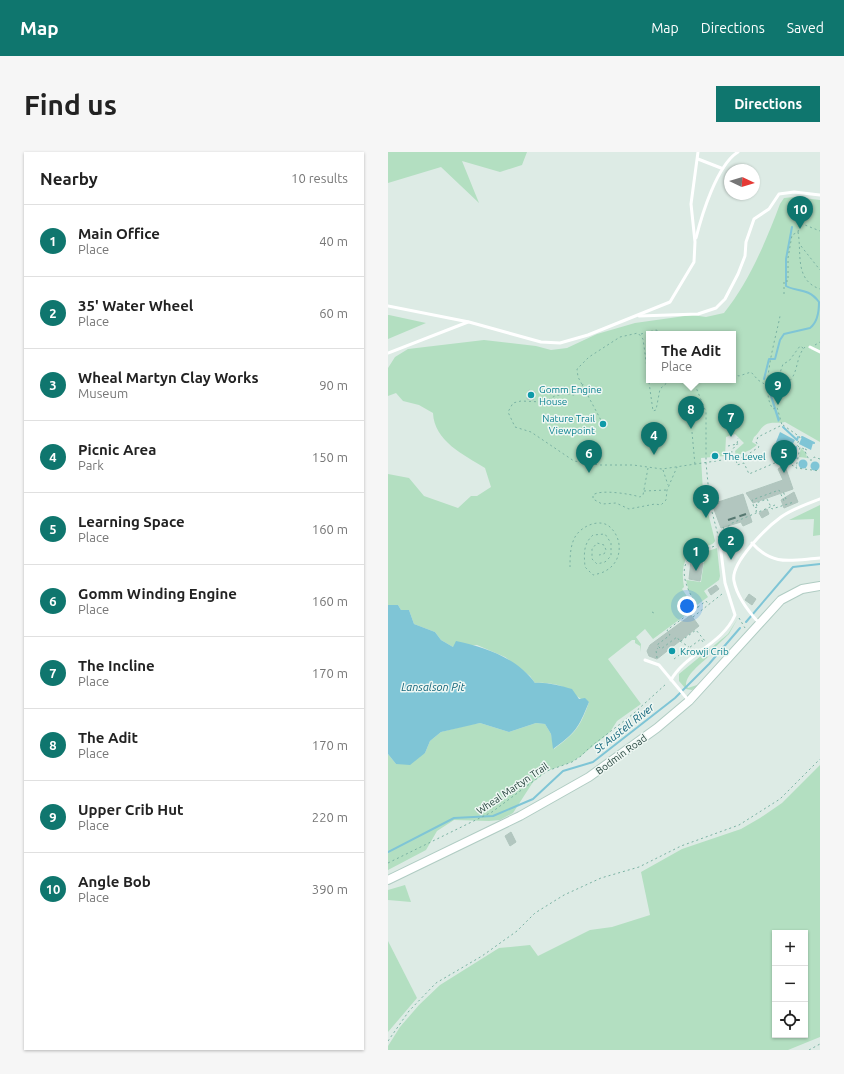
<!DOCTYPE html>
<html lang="en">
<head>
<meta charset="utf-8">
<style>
	:root { --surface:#fff; --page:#f6f6f6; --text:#222; --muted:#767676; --line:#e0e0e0; --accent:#0f766e }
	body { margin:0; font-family:Ubuntu,sans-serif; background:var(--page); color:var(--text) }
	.controls { position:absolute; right:12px; bottom:12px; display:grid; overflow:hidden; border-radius:0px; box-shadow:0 1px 3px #0004 }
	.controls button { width:36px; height:36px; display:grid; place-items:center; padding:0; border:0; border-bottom:1px solid var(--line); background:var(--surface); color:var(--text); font:20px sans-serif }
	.compass { position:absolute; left:336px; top:12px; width:36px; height:36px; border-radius:50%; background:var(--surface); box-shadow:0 1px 3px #0004; rotate:94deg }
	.you { position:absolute; left:299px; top:454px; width:14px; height:14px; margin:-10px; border:3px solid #fff; border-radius:50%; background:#1a73e8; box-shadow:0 0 0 6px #1a73e833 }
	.badge { display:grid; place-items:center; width:26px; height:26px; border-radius:50%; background:var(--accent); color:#fff; font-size:13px; font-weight:700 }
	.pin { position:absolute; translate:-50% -33px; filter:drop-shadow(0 1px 2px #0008) }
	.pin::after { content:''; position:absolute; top:21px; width:14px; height:12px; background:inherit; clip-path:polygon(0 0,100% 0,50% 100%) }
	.popup { position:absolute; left:258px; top:179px; width:90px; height:52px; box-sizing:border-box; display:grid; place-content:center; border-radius:0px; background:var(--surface); filter:drop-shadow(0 1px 3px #0005); font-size:13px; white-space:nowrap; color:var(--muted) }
	.popup b { font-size:15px; color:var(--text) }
	.popup::after { content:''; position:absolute; left:50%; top:100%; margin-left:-8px; border:8px solid transparent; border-top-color:var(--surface) }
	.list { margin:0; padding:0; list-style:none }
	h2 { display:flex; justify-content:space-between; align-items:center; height:52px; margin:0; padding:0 16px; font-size:17px }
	h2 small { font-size:13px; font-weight:400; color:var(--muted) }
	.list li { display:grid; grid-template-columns:26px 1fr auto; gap:12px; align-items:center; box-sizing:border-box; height:72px; padding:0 16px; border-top:1px solid var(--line) }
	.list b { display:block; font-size:15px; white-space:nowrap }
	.list p { margin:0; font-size:13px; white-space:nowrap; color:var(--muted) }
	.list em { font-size:13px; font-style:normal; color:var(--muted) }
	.icon { flex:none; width:22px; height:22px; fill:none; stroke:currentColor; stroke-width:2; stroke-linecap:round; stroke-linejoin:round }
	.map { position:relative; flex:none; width:432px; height:898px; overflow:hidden; border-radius:0px }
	header { display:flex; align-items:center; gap:24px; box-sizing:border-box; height:56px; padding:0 20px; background:var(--accent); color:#fff }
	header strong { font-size:19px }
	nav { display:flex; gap:22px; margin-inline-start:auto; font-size:14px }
	.intro { display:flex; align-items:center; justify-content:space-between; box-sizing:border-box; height:96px; padding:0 24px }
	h1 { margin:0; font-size:28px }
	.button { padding:10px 18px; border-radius:0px; background:var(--accent); color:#fff; font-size:14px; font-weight:700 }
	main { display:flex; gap:24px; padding:0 24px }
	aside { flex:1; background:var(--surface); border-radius:0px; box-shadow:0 1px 3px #0004 }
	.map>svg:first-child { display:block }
	.green { fill:#b3dfc1; fill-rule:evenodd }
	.water { fill:#7fc5d6 }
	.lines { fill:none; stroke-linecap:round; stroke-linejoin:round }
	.stream { stroke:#7fc5d6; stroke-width:2 }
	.building { fill:#b2c6bf; stroke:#afc5bd }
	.secondary-casing { stroke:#b0ccc3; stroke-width:10 }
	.path { stroke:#7ab2a3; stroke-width:1; stroke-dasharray:2 3; stroke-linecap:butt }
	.service { stroke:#fff; stroke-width:3 }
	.secondary { stroke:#fff; stroke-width:8 }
	.rail { stroke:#577871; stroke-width:2; stroke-dasharray:8 4; stroke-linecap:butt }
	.culture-dot { fill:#0f9aa8; stroke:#eef7f3; stroke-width:1.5 }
	.labels { text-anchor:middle; stroke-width:3; stroke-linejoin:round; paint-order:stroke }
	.culture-label { font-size:10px; fill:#0d838f; stroke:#eef7f3; text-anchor:start }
	.street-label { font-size:10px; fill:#1d3c35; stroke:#eef7f3 }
	.water-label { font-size:11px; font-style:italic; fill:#13667c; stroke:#eef7f3 }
</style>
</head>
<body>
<header>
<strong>Map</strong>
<nav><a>Map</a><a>Directions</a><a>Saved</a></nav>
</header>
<div class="intro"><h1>Find us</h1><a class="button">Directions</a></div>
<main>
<aside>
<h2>Nearby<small>10 results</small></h2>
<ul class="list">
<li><span class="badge">1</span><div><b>Main Office</b><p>Place</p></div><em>40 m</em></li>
<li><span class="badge">2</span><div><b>35' Water Wheel</b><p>Place</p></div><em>60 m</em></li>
<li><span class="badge">3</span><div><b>Wheal Martyn Clay Works</b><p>Museum</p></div><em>90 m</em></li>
<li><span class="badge">4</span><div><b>Picnic Area</b><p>Park</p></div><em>150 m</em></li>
<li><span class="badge">5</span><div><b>Learning Space</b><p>Place</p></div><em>160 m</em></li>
<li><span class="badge">6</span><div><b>Gomm Winding Engine</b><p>Place</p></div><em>160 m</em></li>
<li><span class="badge">7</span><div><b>The Incline</b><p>Place</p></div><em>170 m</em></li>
<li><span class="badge">8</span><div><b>The Adit</b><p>Place</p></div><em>170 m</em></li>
<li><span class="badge">9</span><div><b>Upper Crib Hut</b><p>Place</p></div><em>220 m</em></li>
<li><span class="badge">10</span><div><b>Angle Bob</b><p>Place</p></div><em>390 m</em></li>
</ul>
</aside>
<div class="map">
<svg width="432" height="898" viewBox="0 0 432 898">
	<rect width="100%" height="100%" fill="#ddebe5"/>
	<g class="green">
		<path d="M 0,0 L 139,0 L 134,13 L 112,20 L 74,9 L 91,51 L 53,15 L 0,31 Z"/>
		<path d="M 406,45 L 432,48 L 432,290 L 397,270 C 390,272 383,269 377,273 C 372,276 371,281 366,285 L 364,290 L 369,293 L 362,298 L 348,304 L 347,299 L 356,291 L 347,282 L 338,285 L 337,304 L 313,306 L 315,340 L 327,389 C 324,394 318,394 313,395 C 295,400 293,419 296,435 L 294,437 L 307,456 L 265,487 L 257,477 L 248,485 L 253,492 L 252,500 L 252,494 L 247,491 L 247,488 L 244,488 L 220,507 L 253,552 L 229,569 L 222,580 L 193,604 L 184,610 L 159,619 L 145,630 L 125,661 L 112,668 L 101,669 L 66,668 L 49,679 L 38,698 L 0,718 L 0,602 L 8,612 L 37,601 L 42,589 L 53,580 L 80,573 L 92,571 L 121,580 L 148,571 L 157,572 L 163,582 L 166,597 C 187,581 192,576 201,550 C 190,547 183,539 173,534 C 168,532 153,530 147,531 L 142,524 L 117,505 L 89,493 L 65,495 L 53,488 L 47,480 L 26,472 L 21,458 L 13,458 L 10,453 L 0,453 L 0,322 L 21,326 L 36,344 L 70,356 L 83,344 L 89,344 L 103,335 L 97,316 C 76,303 46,289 45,261 L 31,253 L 15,249 L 8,241 L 0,244 L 0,216 L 7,205 L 20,197 L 96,188 L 148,194 L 163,198 L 179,196 L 209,182 L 247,171 L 304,163 L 318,165 L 336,161 C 361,130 378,89 392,52 L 396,46 ZM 261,182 L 345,182 L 345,228 L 261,228 Z"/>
		<path d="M 0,163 L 1,163 L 38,171 L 0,187 Z"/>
		<path d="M 413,296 L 418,301 L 419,306 L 411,305 Z"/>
		<path d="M 432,353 L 432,383 L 425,384 L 426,367 L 401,368 Z"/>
		<path d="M 329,396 L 332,424 L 331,428 L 316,439 L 320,445 L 309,453 L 301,440 L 298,428 L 313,430 L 316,409 L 311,402 Z"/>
		<path d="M 350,466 L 341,482 L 320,502 L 321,504 C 313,512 298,522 298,533 L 300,536 L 312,532 L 304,538 L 298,537 L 291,529 L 291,522 L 314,503 L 316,506 L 319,504 L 317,501 L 340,482 Z"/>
		<path d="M 432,613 L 432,885 L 400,898 L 0,898 L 0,894 L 12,875 L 31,853 L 52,833 L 111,796 L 142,793 L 150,804 L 202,778 L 224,775 L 262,763 L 253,720 L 294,697 L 353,677 L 372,666 L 394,651 ZM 387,781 L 417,781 L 417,883 L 387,883 Z"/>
		<path d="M 17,733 L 23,750 L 0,748 L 0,738 Z"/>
		<path d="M 0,789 L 29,846 L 0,880 Z"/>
	</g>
	<g class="water">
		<path d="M 381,241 L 383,241 L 392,268 L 390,270 Z"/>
		<path d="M 392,280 L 407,288 L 402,297 L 388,290 Z"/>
		<path d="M 414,285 L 425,291 L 423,298 L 411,292 Z"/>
		<circle cx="415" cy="312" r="4.5"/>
		<circle cx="427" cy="314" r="4.5"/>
		<path d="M 0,453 L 10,453 L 13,458 L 21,458 L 26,472 L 47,480 L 53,488 L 65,495 L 68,489 C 97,495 129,506 147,531 C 158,530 173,534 184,537 L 191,547 L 197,546 L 201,550 C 190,577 188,580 165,597 L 163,582 L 157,572 L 148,571 L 121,580 L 92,571 L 53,580 L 42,589 L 37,601 L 22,613 L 8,612 L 0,602 Z"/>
	</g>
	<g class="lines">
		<g class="stream">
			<path d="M 376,227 L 381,207 L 387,207 L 392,188 L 396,182 L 422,176 C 430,170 431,159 431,150 C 420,135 408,140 398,134 L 398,107 L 404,75"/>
			<path d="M 395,275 L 409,288 L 410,285"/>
			<path d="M 414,285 L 426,291"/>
			<path d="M 408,306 L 408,295"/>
			<path d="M 358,470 L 405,415 L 432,412"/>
			<path d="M 0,700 L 66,666 L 105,664 L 145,647 L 175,619 L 205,610 L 287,546 L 321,512 L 352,476"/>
		</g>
	</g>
	<g class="building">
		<path d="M 141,238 L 147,240 L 145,248 L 139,247 Z"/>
		<path d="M 395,314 L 397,314 L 405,337 L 365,351 L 358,341 L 395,328 L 390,317 Z"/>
		<path d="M 406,340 L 410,350 L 396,356 L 393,348 Z"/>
		<path d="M 355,342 L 364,370 L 355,374 L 353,370 L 333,376 L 324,352 Z"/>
		<path d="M 379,357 L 381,362 L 374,366 L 371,361 Z"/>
		<path d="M 303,409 L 315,411 L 312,429 L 301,427 Z"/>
		<path d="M 328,433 L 331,437 L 323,443 L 320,438 Z"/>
		<path d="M 361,442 L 368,447 L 364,453 L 357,448 Z"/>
		<path d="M 303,463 L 311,474 L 269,507 L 261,504 L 259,499 L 262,493 Z"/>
		<path d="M 123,680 L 128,690 L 122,694 L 117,684 Z"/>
	</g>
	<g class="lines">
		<g class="secondary-casing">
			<path id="secondary" d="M 0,728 L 132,664 L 201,625 L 269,576 L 301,549 L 393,448 L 414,437 L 432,434"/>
		</g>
		<g class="path">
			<path d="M 410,80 C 414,101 406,128 432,137"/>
			<path d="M 413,94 L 432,118"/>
			<path d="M 396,142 L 396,129 L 400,129 L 400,106 L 404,83 L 410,80 L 412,71 L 432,79"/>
			<path d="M 253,182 L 268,178 L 279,182"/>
			<path d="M 427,193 L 432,190"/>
			<path d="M 345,222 L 351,224 L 363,220 L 370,228 L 378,233 L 387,229 L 399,231 C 411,223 407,205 417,195"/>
			<path d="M 305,228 L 318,260 L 318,311 L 322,352 L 331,387"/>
			<path d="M 391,229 L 391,224 L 395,212 L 401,209 L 412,194 L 415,196"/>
			<path d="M 195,232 L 192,240 L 186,243 L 175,242 L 167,244 L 155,250 L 133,249 L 125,251 L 120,260 L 127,275 L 143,280 L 186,309 L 212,313 L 245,313 L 274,317 L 348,306 L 349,313 L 356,311 L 361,322 L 389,310 L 396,304 L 405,314 L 409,314"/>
			<path d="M 215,272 L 190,225 L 189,217 L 201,205 L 232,185 L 250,181 L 255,187 L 265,259 L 268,258 L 272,237 L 282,228"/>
			<path d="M 395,273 L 412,285 L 409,293 L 411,295"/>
			<path d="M 304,280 L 307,313"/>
			<path d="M 340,294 L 349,292 L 350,286"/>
			<path d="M 417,297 L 421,299"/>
			<path d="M 343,306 L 344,298 L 349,292 L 353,292"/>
			<path d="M 348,306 L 356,305 L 371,295 L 368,290 L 370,285 L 394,273 L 389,255 L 385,257 C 371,239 388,186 392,164"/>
			<path d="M 432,307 L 426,305 L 424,308 L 421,308 L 416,297 L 412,295 L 408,316 L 432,319"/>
			<path d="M 260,316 L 255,343 L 252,345 C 243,342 212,337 205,343 L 205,347 L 214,352 L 228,351 L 241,357 L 267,352 L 273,353 L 278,348 L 279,338 L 289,315"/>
			<path d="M 275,318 L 280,333"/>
			<path d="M 256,339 L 279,338"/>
			<path d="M 323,349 L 326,348 L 326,351"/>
			<path d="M 329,352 L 333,350"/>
			<path d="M 369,354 L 368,351 L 379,347 L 384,357 L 406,350"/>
			<path d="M 368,360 L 369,355 L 366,356 L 364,348 L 391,338 L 396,349 L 398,347 L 395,339"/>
			<path d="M 335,375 L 337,379 L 343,384 L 338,398"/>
			<path d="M 334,388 L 337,379 L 342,372 L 387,353"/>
			<path d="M 182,415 C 182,406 182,394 187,385 C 193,374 213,365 223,376 C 235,388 234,409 219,418 C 215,421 209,422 205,423 L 197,415 C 196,402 195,392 205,383 L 217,382 L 223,391 L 223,404 L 217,410 L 209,412 L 204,407 L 204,397 L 209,391 L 216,393 L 218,398 L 216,402 L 211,403"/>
			<path d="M 310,456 C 302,442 287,418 304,403 C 310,397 319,397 327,394"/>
			<path d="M 264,460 L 266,461"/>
			<path d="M 305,465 L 334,442"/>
			<path d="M 351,466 L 357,476"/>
			<path d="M 291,488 L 289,485 L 273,497 L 269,493 L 282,483 L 279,478 L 318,449 L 321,453"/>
			<path d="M 292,489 L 301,495"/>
			<path d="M 293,489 L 308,478 L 317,489"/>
			<path d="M 269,506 L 268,498 L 270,496"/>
			<path d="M 286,507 L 313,487 L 315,490"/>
			<path d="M 0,711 L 104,660 L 159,619 L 184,610 L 193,604 L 201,596 L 245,562 L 278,532"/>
			<path d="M 0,889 L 21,859 L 48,831 L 94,804 L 129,779 L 147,761 L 176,743 L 213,726 L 251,715 L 293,694 L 351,673 L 392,647 L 432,607"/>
			<path d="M 421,898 L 432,892"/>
		</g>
		<g class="service">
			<path d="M 310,7 L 333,16"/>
			<path d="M 308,86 C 314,62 329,13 350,0"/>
			<path d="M 0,154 L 81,170 L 153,190 L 172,191 L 200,183 L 282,150 L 306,110 L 307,90 L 303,52 L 310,0"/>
			<path d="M 251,164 L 310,162 L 328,156 L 337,147 L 350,122 L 357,104 L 358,90 L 366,67 L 381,57 L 391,42 L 406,40 L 432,43"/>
			<path d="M 422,195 L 432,200"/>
			<path d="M 0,201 L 80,170"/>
			<path d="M 364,391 C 385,415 404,408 432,406"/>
			<path d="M 371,471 C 360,459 349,445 346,429 C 342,411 379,375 393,365 C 404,357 419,352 432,347"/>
			<path d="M 257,508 L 271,513 L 301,549"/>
			<path d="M 283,528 C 297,502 334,493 347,463 L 337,431 L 332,392"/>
		</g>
		<use href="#secondary" class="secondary"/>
		<path class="rail" d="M 340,368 L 358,362"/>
	</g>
	<g class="culture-dot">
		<circle cx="143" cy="243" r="4"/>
		<circle cx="215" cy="272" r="4"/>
		<circle cx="327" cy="304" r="4"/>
		<circle cx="284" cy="499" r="4"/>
	</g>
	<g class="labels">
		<g class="culture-label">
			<text x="151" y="241">Gomm Engine<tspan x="151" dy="12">House</tspan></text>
			<text x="207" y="270" text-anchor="end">Nature Trail<tspan x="207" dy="12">Viewpoint</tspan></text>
			<text x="335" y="308">The Level</text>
			<text x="292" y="503">Krowji Crib</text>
		</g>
		<g class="street-label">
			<text transform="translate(233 602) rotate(-36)" y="4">Bodmin Road</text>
			<text transform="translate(124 636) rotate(-34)" y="4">Wheal Martyn Trail</text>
		</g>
		<g class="water-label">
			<text x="45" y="539">Lansalson Pit</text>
			<text transform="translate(236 576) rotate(-38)" y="4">St Austell River</text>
		</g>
	</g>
</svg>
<div class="controls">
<button>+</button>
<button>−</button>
<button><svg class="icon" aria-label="locate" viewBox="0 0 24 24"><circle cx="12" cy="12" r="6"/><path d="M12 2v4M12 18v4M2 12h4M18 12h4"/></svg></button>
</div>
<svg class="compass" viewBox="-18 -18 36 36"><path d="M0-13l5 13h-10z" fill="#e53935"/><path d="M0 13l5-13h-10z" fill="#767676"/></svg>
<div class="you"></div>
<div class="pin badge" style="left:308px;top:419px">1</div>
<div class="pin badge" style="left:343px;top:408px">2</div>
<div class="pin badge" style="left:318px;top:366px">3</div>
<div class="pin badge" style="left:266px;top:303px">4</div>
<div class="pin badge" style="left:396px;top:321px">5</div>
<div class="pin badge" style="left:201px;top:321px">6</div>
<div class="pin badge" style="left:343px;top:285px">7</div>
<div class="pin badge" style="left:303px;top:277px">8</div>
<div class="popup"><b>The Adit</b>Place</div>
<div class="pin badge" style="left:390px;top:253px">9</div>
<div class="pin badge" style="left:412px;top:77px">10</div>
</div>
</main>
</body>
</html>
